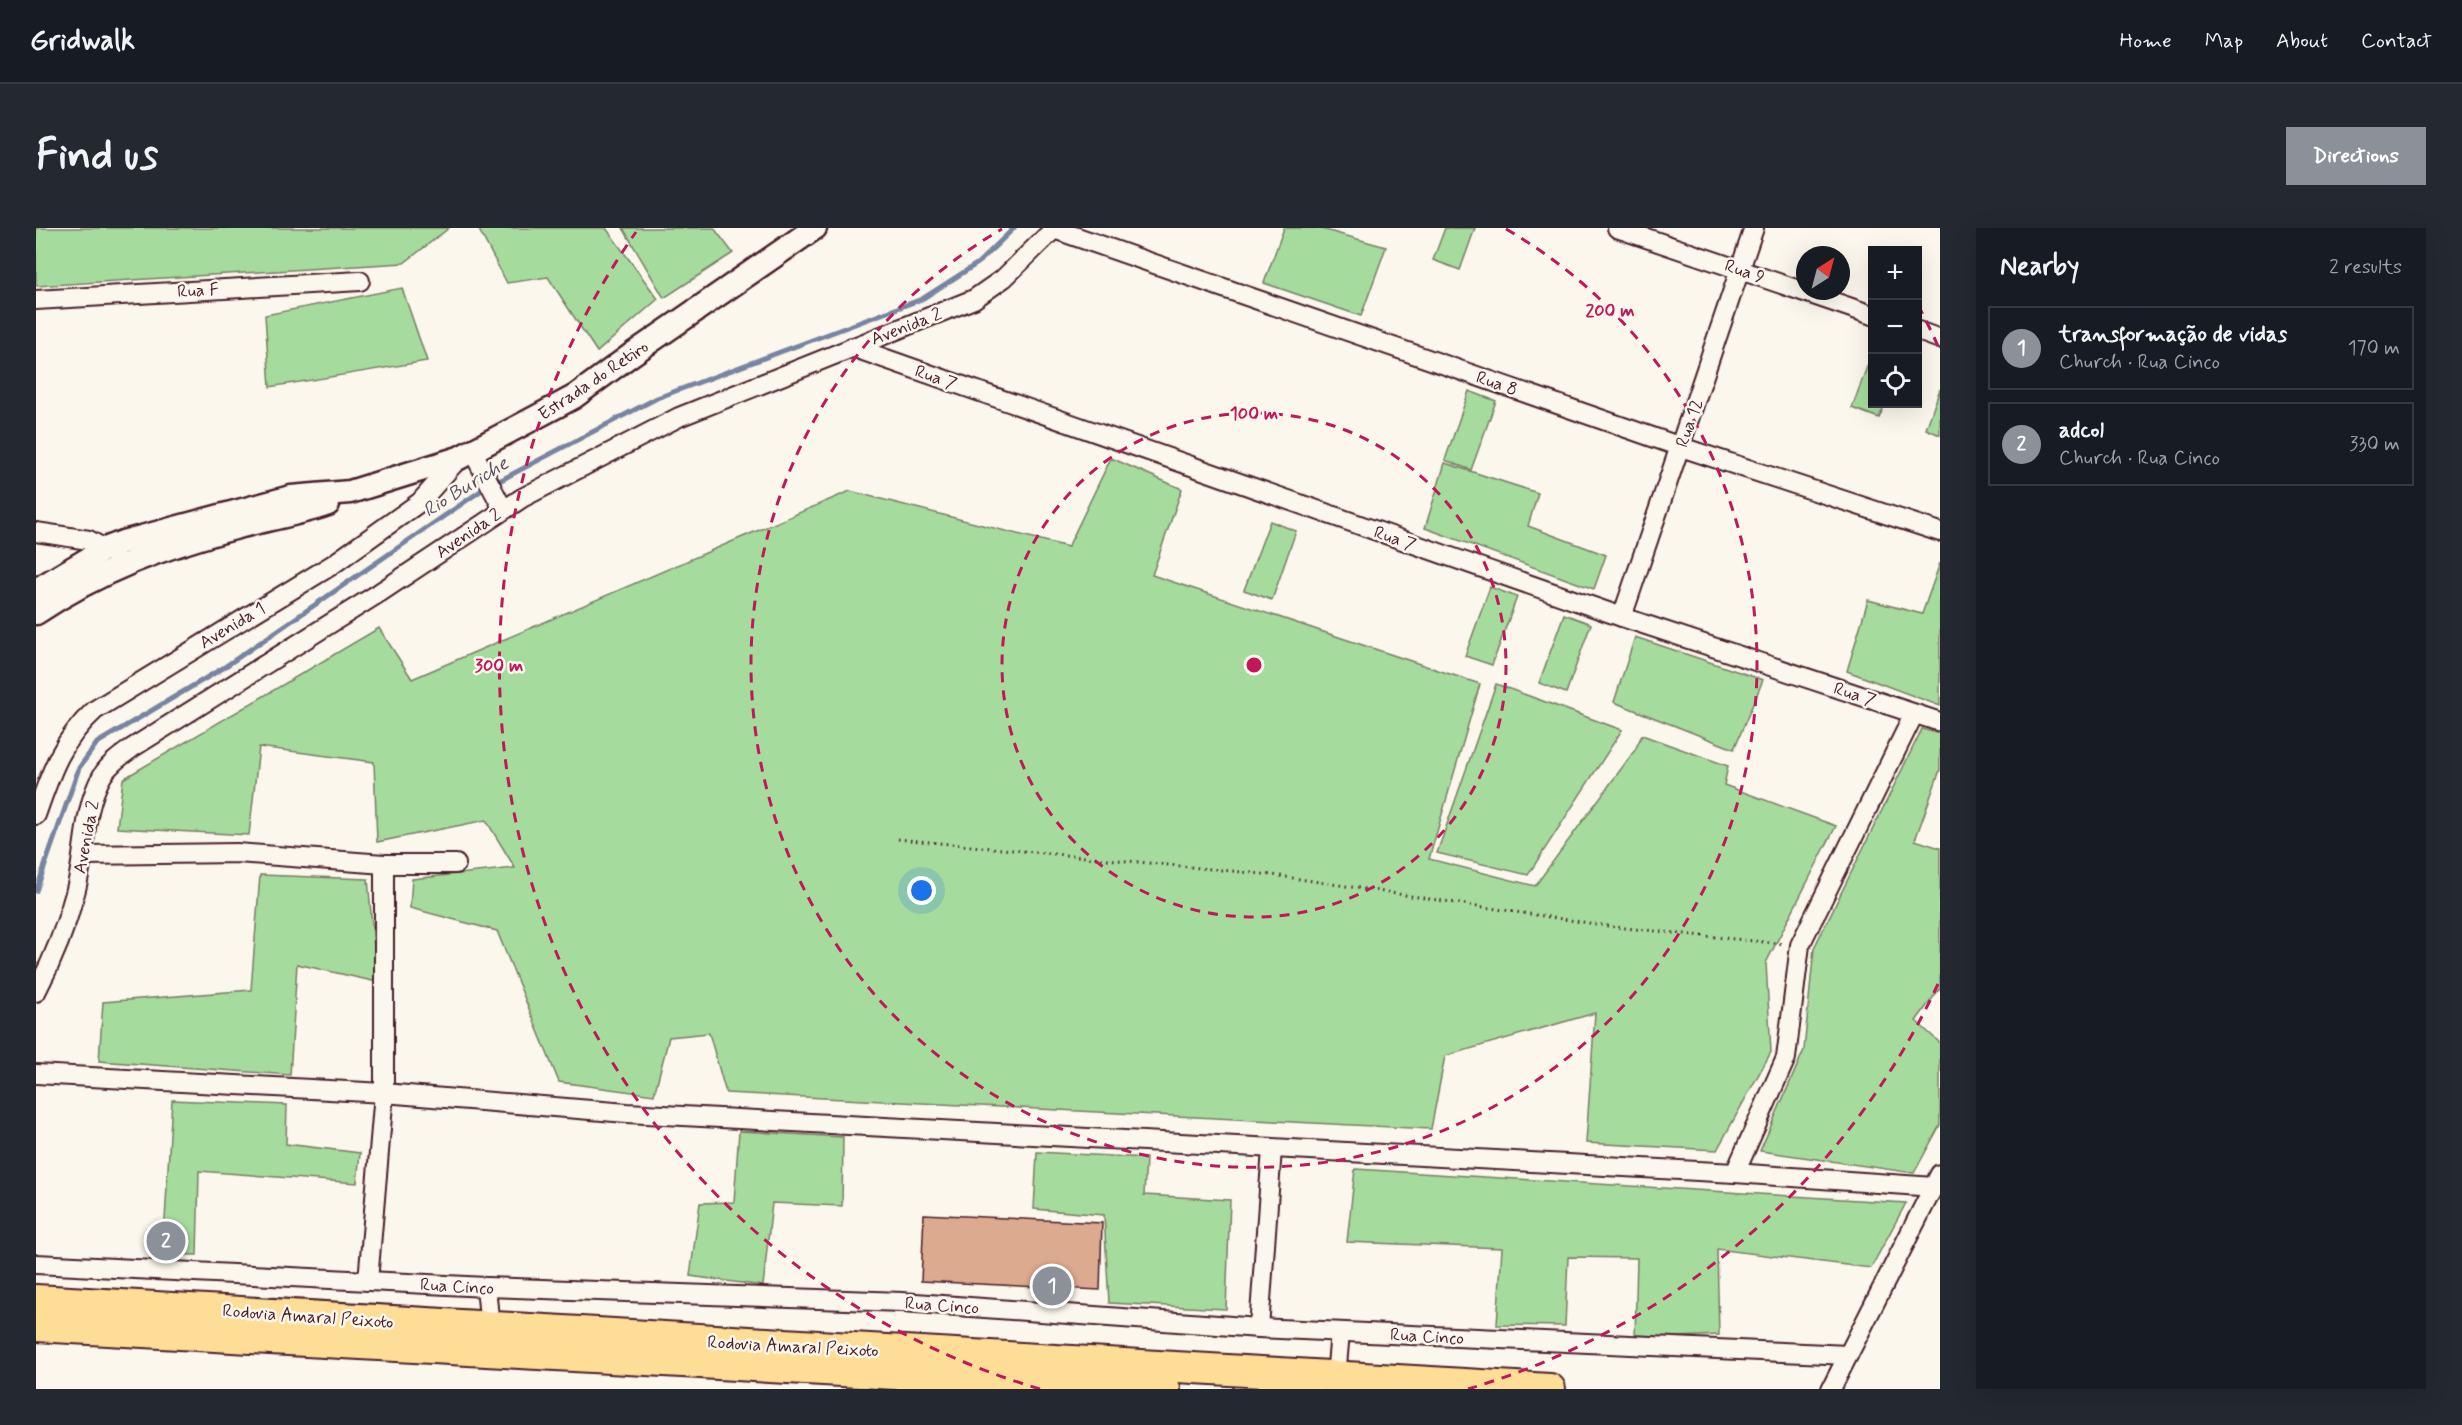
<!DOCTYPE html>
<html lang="en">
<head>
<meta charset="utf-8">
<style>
	:root { --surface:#171b24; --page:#242831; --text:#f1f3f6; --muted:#9ea1a6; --line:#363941; --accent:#8c9099 }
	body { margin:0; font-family:Mynerve,sans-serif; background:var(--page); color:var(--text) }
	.controls { position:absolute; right:18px; top:18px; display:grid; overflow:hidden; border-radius:0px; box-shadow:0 6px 24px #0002 }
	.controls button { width:54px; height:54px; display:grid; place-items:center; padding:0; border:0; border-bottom:2px solid var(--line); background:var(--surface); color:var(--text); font:30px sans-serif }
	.compass { position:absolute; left:1760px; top:18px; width:54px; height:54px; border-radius:50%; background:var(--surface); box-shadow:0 6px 24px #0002; rotate:36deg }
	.you { position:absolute; left:886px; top:663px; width:21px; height:21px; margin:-15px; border:4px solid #fff; border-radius:50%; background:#1a73e8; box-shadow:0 0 0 9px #1a73e833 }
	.badge { display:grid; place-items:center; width:39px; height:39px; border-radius:50%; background:var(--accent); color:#fff; font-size:20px; font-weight:700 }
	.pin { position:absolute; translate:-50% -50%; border:3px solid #fff; box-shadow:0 2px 6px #0006 }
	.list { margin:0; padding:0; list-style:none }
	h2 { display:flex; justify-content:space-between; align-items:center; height:78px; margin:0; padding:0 24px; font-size:26px }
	h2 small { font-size:20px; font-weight:400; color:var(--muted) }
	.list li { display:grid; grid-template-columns:39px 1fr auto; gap:18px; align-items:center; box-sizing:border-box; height:84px; margin:0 12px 12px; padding:0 12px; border:2px solid var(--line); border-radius:0px }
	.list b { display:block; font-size:22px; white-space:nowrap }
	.list p { margin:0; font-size:20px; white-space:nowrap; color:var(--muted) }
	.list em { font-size:20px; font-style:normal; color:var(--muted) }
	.icon { flex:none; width:33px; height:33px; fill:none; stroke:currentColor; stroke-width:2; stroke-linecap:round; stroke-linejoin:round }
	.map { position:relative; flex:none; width:1904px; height:1161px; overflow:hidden; border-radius:0px }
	header { display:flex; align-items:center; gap:36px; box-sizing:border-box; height:84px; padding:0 30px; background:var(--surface); border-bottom:2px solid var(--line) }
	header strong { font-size:28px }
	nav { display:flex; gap:33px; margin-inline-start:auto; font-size:21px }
	.intro { display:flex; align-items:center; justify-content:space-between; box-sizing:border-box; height:144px; padding:0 36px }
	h1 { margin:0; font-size:42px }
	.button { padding:15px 27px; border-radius:0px; background:var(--accent); color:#fff; font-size:21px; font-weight:700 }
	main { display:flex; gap:36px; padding:0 36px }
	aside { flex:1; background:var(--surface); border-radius:0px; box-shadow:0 6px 24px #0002 }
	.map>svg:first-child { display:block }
	.green { fill:#a6db9e; stroke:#787d64; stroke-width:1.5 }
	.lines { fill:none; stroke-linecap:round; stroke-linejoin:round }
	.stream { stroke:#7784a2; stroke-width:5 }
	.building { fill:#dcaa8e; stroke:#4a1f2b; stroke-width:1.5 }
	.minor-casing { stroke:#4a1f2b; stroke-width:22 }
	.tertiary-casing { stroke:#4a1f2b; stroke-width:27 }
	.trunk-casing { stroke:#4a1f2b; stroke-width:34 }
	.path { stroke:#4a1f2b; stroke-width:3; stroke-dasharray:1.5 4.5; stroke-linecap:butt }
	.minor { stroke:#fbf7ec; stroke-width:18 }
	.tertiary { stroke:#fbf7ec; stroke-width:22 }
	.trunk { stroke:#fedd96; stroke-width:30 }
	.ring { fill:none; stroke:#c2185b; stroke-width:3; stroke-dasharray:10 8 }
	.labels { text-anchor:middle; stroke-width:5; stroke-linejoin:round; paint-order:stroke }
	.street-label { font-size:18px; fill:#4a1f2b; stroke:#fbf7ec }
	.water-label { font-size:20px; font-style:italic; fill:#605166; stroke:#fbf7ec }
	.centre { fill:#c2185b; stroke:#fbf7ec; stroke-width:3 }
	.ring-label { font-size:18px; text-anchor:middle; font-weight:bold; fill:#c2185b; stroke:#fbf7ec; stroke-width:5; stroke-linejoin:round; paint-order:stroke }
</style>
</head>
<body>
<header>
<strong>Gridwalk</strong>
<nav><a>Home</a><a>Map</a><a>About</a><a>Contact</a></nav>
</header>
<div class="intro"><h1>Find us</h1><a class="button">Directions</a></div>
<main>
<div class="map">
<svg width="1904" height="1161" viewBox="0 0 1904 1161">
	<rect width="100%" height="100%" fill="#fbf7ec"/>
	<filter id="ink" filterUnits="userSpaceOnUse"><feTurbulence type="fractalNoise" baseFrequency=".0167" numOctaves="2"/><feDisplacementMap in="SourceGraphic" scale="12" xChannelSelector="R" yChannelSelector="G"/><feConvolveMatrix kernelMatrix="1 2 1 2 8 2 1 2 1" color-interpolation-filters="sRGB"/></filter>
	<g filter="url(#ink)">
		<g class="green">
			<path d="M 0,0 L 413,0 L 368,35 L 0,58 Z"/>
			<path d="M 442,0 L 570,0 L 622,71 L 561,124 L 512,49 L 471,55 Z"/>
			<path d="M 587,0 L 678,0 L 697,25 L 628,70 Z"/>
			<path d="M 1248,0 L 1282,0 L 1350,19 L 1325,88 L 1228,55 Z"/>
			<path d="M 1409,0 L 1439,0 L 1424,42 L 1397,32 Z"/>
			<path d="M 366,60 L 391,133 L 234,159 L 229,87 Z"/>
			<path d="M 1836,125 L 1836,176 L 1849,176 L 1843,190 L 1816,180 Z"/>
			<path d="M 1904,161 L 1904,207 L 1890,201 Z"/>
			<path d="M 1433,163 L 1460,173 L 1435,242 L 1409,232 Z"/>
			<path d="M 1075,230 L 1146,261 L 1116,347 L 1444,456 L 1393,631 L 1499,658 L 1599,522 L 1606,507 L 1692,538 L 1688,557 L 1800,598 L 1730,735 L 1735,824 L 1681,922 L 1550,915 L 1559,785 L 1409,828 L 1395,901 L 690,865 L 673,805 L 633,809 L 618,867 L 523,854 L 461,703 L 374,680 L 376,651 L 479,640 L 450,592 L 341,614 L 338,534 L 223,519 L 213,607 L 81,600 L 87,551 L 343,400 L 376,451 L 814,263 L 1032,319 Z"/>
			<path d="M 1409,235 L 1502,265 L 1492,298 L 1570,327 L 1558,361 L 1389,300 Z"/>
			<path d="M 1234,293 L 1260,303 L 1236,372 L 1208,362 Z"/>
			<path d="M 1904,335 L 1904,478 L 1811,443 L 1832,372 L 1886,386 Z"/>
			<path d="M 1454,359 L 1481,369 L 1456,437 L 1429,428 Z"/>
			<path d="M 1528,386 L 1555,396 L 1530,465 L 1503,455 Z"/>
			<path d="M 1599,409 L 1727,452 L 1698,521 L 1578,474 Z"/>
			<path d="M 1460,456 L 1586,502 L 1492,647 L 1401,625 Z"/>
			<path d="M 1886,501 L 1904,506 L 1904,542 L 1879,612 L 1904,620 L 1904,760 L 1880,793 L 1904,815 L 1904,897 L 1878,945 L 1724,923 L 1768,822 L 1778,720 Z"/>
			<path d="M 224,647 L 332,651 L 341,754 L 261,736 L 254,847 L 63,833 L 67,774 L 215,762 Z"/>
			<path d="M 136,872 L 251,877 L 250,916 L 324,925 L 321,955 L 163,943 L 161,1027 L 127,1026 Z"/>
			<path d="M 703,903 L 807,909 L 806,978 L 736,975 L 727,1058 L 654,1048 L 664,975 L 698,974 Z"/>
			<path d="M 1001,924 L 1110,930 L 1108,967 L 1194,972 L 1190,1081 L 1073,1075 L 1068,987 L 998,981 Z"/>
			<path d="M 1319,941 L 1870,975 L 1835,1040 L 1681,1021 L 1683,1107 L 1599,1111 L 1601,1030 L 1532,1029 L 1529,1098 L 1461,1097 L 1466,1020 L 1311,1014 Z"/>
		</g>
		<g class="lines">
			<path class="stream" d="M 0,663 L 43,540 L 61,515 L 187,440 L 446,262 L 621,170 L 886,71 L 942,35 L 978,0"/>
		</g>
		<path class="building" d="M 888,986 L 1066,995 L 1064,1062 L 885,1053 Z"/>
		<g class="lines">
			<g class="minor-casing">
				<g id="minor">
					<path d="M 1581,0 L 1836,87"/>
					<path d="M 1018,1 L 1645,219 L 1904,304"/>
					<path d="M 0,72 L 324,53"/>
					<path d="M 1882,103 L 1904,111"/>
					<path d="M 816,119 L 1586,389 L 1904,494"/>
					<path d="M 437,224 L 467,281"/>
					<path d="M 0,304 L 53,312 L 78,326"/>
					<path d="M 1586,389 L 1718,0"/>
					<path d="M 0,587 C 15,544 25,513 59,482 L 296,337 L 384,274 L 423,230"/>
					<path d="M 47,627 L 201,625 L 348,636 L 420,636"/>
					<path d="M 0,764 C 17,732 30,699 39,665 C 50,627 46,583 66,548 C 73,536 85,528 96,520 L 343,365 L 486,270 L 643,189 L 938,71 L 968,50 L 1019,0"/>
					<path d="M 0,846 L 348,865 L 591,885 L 1699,945 L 1898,959"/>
					<path d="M 1699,945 L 1750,830 L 1764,717 L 1878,486"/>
					<path d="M 0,1036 L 450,1059 L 866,1074 L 1223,1100 L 1812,1127"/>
					<path d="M 332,1053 L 348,865 L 348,636"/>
					<path d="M 450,1059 L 454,1100"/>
					<path d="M 1223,1100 L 1236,921"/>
					<path d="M 1300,1149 L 1304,1104"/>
					<path d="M 1795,1161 L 1904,946"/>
				</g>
			</g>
			<g class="tertiary-casing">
				<g id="tertiary">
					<path d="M 0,362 L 69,321 L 87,314 L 255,269 L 314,264 L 423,230 L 538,169 L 595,127 L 779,0"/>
					<path d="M 0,385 C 65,342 127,319 202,299 C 232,291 263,286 292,276"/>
				</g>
			</g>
			<g class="trunk-casing">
				<g id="trunk">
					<path d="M 0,1072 L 1514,1161"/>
					<path d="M 0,1098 L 1129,1161"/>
				</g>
			</g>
			<path class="path" d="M 862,611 L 1237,647 L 1579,699 L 1748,716"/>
			<use href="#minor" class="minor"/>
			<use href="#tertiary" class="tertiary"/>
			<use href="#trunk" class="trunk"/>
		</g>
	</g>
	<g class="ring">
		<circle cx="1218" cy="437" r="252"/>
		<path d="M1470 1A503 503 0 1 1 966 1"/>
		<path d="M1902 756A755 755 0 0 1 1432 1161M1004 1161A755 755 0 0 1 600 4M1882 77A755 755 0 0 1 1902 118"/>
	</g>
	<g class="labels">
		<g class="street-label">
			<text transform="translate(1709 43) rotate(19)" y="6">Rua 9</text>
			<text transform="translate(162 62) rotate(-3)" y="6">Rua F</text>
			<text transform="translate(870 98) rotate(-21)" y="6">Avenida 2</text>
			<text transform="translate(900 149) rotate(19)" y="6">Rua 7</text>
			<text transform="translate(557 152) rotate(-34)" y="6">Estrada do Retiro</text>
			<text transform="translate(1461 155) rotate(19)" y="6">Rua 8</text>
			<text transform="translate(1653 195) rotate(-71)" y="6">Rua 12</text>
			<text transform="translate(432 305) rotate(-34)" y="6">Avenida 2</text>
			<text transform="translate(1359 310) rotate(19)" y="6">Rua 7</text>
			<text transform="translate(196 397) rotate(-31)" y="6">Avenida 1</text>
			<text transform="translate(1819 466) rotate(18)" y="6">Rua 7</text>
			<text transform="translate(50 609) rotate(-79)" y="6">Avenida 2</text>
			<text transform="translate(421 1058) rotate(3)" y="6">Rua Cinco</text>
			<text transform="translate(906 1077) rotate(4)" y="6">Rua Cinco</text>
			<text transform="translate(272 1088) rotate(4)" y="6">Rodovia Amaral Peixoto</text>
			<text transform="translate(1391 1108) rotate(3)" y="6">Rua Cinco</text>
			<text transform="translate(757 1118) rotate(3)" y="6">Rodovia Amaral Peixoto</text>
		</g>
		<g class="water-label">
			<text transform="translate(429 258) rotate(-32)" y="7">Rio Buriche</text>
		</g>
	</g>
	<circle cx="1218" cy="437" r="9" class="centre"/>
	<g class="ring-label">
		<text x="1574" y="88">200 m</text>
		<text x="1218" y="191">100 m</text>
		<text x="463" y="443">300 m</text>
	</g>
</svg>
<div class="controls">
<button>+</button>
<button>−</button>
<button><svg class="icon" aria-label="locate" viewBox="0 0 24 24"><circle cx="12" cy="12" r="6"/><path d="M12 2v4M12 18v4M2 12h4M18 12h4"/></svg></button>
</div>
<svg class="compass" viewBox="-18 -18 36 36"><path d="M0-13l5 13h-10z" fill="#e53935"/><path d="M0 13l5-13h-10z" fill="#9ea1a6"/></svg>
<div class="you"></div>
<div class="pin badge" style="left:1016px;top:1058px">1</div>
<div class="pin badge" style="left:130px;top:1013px">2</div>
</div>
<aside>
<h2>Nearby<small>2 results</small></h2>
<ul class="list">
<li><span class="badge">1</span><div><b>transformação de vidas</b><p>Church · Rua Cinco</p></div><em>170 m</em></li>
<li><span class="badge">2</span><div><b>adcol</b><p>Church · Rua Cinco</p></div><em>330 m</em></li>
</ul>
</aside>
</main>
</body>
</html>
